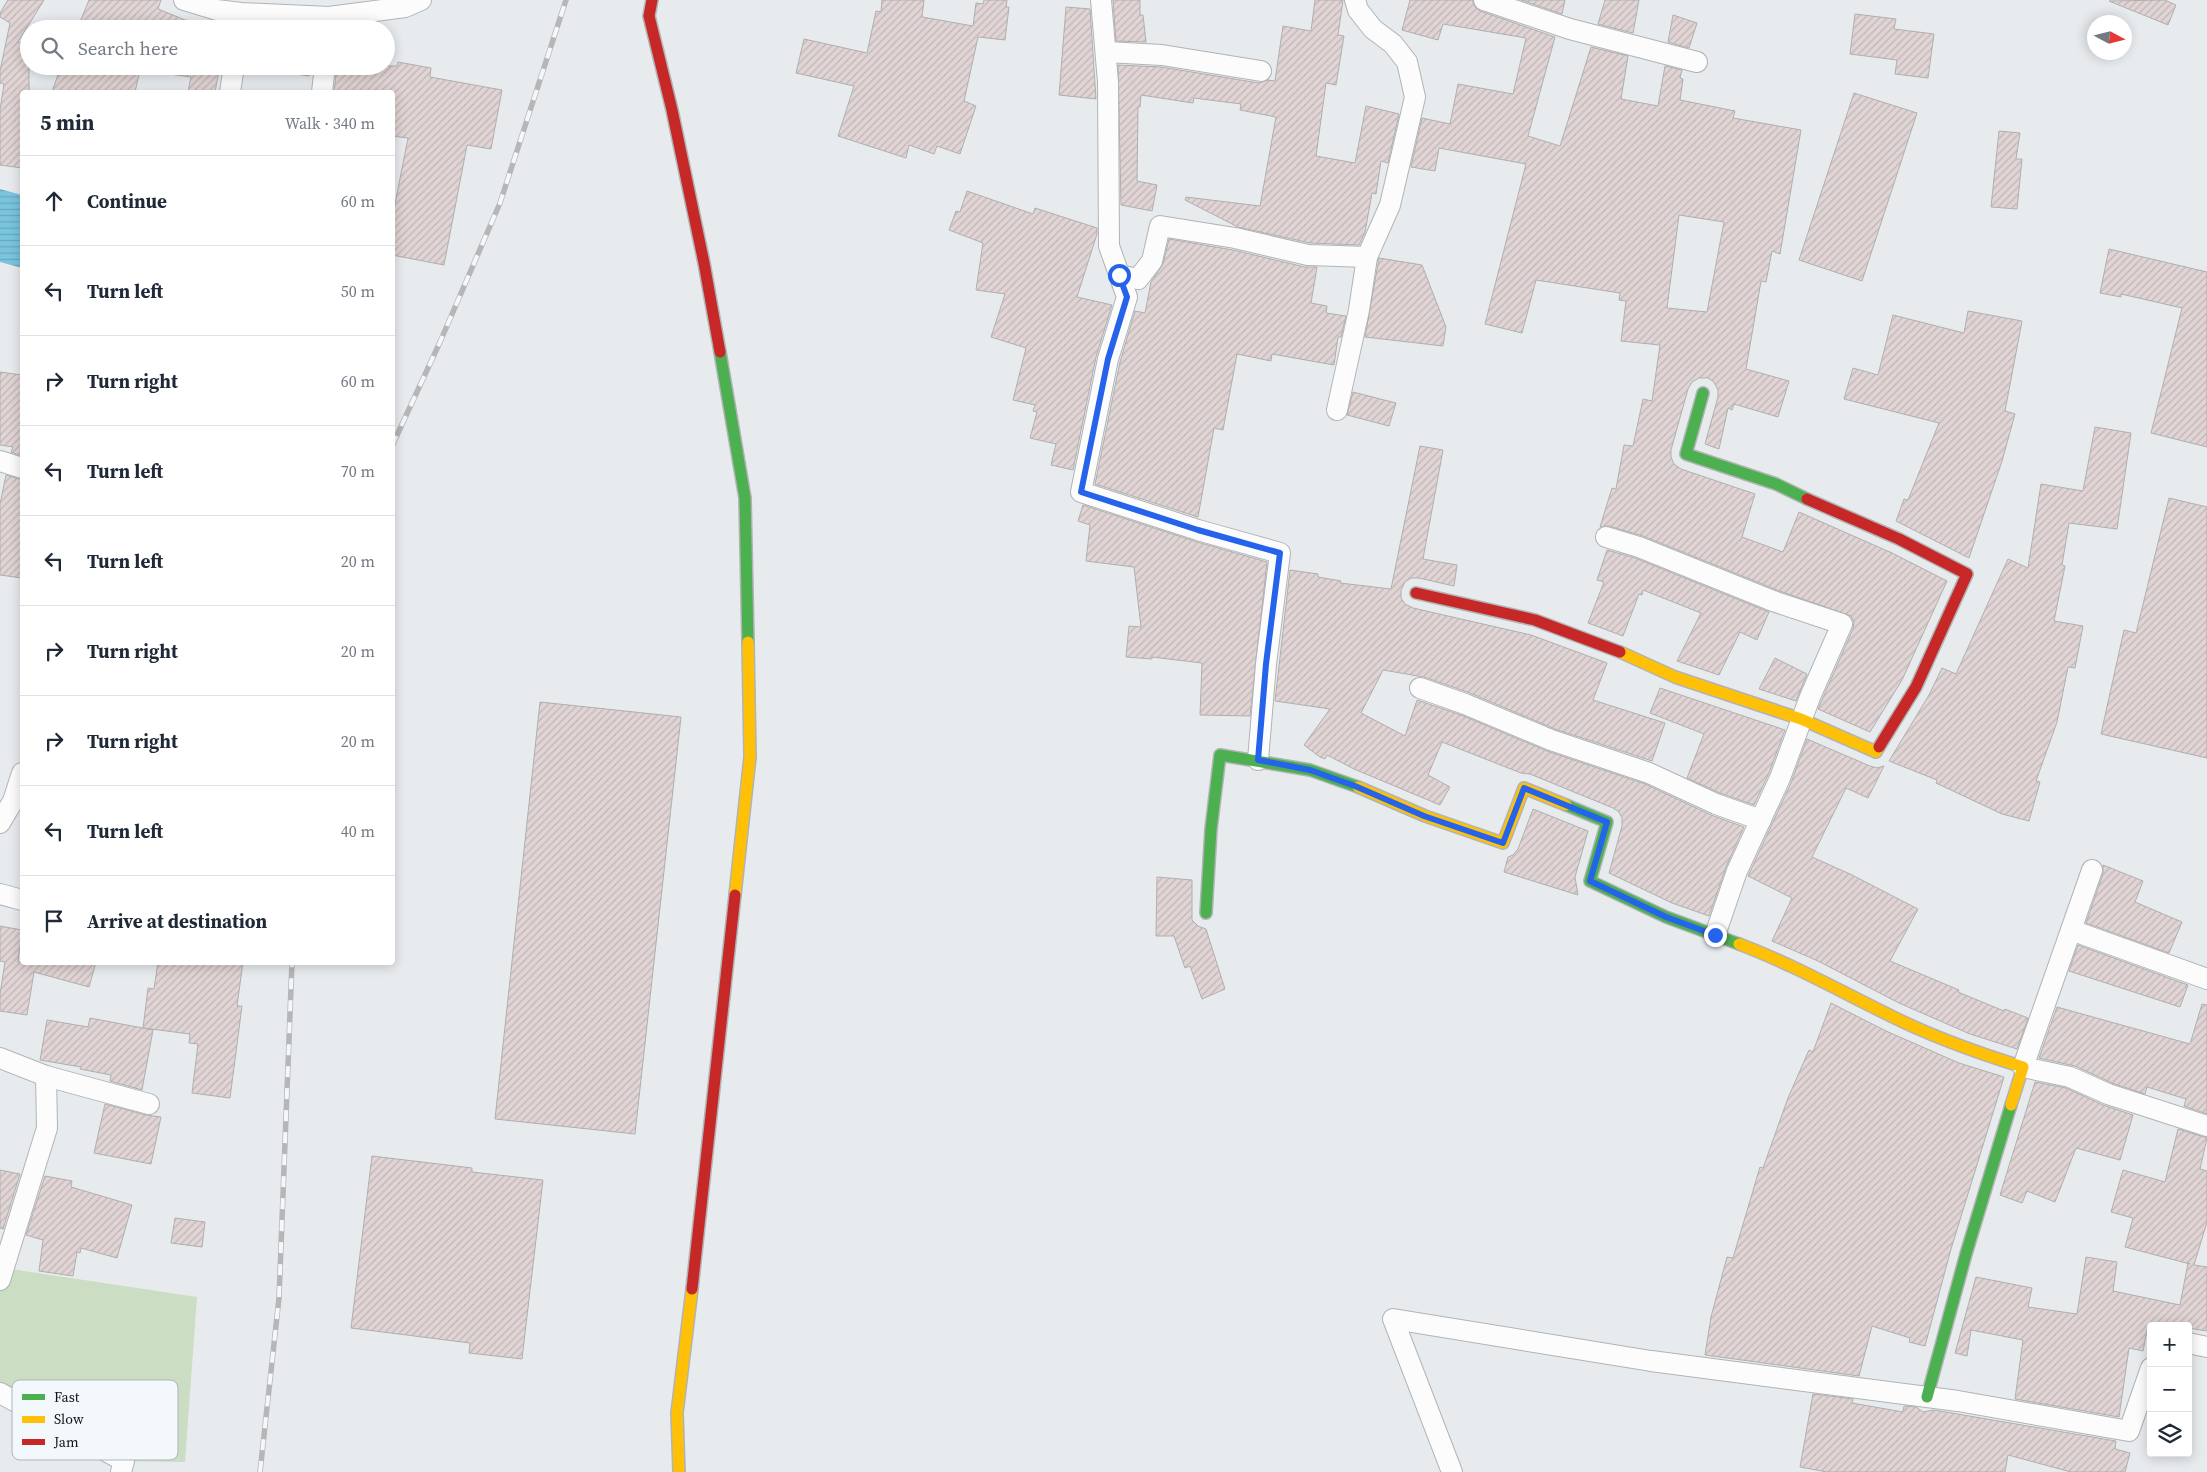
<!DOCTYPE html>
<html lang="en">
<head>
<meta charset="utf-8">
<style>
	:root { --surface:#fff; --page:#f2f2f3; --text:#1f2937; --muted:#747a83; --line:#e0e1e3 }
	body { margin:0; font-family:"Source Serif 4",serif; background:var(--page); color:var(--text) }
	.controls { position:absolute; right:15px; bottom:15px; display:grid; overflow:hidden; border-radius:5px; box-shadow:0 2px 12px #0003 }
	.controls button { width:45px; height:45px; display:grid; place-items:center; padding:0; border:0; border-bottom:1px solid var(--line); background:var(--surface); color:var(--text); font:25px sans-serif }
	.compass { position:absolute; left:2087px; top:15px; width:45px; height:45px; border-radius:50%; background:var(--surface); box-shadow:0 2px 12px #0003; rotate:97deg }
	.stop { position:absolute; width:15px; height:15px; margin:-11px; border:4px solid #2563eb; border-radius:50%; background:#fff }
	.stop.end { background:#2563eb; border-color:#fff; box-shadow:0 1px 5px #0008 }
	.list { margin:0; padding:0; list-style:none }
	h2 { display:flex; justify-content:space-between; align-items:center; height:65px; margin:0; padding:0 20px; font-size:21px }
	h2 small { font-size:16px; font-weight:400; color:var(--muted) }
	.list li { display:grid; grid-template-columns:32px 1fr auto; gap:15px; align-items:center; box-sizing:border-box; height:90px; padding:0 20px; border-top:1px solid var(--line) }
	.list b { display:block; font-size:19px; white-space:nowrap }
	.list em { font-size:16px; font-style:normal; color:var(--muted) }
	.icon { flex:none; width:28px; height:28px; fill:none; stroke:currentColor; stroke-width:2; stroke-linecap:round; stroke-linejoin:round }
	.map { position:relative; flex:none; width:2207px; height:1472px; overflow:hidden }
	.search { position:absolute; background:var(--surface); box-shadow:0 2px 12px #0003; left:20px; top:20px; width:375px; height:55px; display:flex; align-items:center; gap:12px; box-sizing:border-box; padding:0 18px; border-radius:28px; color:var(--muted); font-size:19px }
	.panel { position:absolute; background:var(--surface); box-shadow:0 2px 12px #0003; left:20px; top:90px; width:375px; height:875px; border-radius:5px }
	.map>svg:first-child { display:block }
	.pitch { fill:#cbddc3 }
	.water { fill:url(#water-rules) }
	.building { fill:url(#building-hatch); stroke:#afafb0; fill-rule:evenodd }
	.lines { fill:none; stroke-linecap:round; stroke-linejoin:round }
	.street-casing { stroke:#b1b3b5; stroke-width:22 }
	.fast-casing { stroke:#b1b3b5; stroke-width:14 }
	.slow-casing { stroke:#b1b3b5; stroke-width:14 }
	.jam-casing { stroke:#b1b3b5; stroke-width:14 }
	.street { stroke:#fcfcfc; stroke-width:20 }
	.fast { stroke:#4caf50; stroke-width:11 }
	.slow { stroke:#ffc107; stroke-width:11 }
	.jam { stroke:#c62828; stroke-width:11 }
	.rail-casing { stroke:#b6b6b8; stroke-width:5.5 }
	.rail { stroke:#f3f8fd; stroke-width:4; stroke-dasharray:11; stroke-linecap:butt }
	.route { stroke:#2563eb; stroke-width:6 }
	.key { fill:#f3f8fd; stroke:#b0b3b7; stroke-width:1 }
	.key-label { font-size:14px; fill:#121315 }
</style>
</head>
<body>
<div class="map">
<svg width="2207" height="1472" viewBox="0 0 2207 1472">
	<defs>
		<pattern id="water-rules" width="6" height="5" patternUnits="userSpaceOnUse" patternTransform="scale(1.25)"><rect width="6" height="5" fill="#79c5dd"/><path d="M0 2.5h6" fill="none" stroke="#68a8bd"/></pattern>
		<pattern id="building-hatch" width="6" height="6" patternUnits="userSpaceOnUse" patternTransform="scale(1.25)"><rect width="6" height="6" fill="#e1d4d4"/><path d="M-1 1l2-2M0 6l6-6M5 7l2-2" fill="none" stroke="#c0b5b5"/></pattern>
	</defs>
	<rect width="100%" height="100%" fill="#e8ebee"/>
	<path class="pitch" d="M 4,1268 L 197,1297 L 185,1462 L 124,1461 L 0,1392 L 0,1280 Z"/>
	<path class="water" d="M 0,189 L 22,195 L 22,268 L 0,262 Z"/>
	<g class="building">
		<path d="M 8,0 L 44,0 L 18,42 L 22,43 L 22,54 L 29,55 L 29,92 L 22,92 L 22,168 L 0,165 L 0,110 L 4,84 L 0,83 L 0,71 L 10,23 L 0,17 L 0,13 Z"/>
		<path d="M 89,0 L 161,0 L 158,9 L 185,20 L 226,26 L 226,29 L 74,29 L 75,25 L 78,27 Z"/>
		<path d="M 882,0 L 924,0 L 922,17 L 973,26 L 976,3 L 983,4 L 984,0 L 1007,0 L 1006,7 L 1009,7 L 1005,40 L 978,37 L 964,101 L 976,106 L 960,154 L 937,146 L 934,154 L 909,145 L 906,158 L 838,136 L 854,86 L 796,73 L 804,39 L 867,53 L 876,11 L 881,12 Z"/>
		<path d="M 1113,0 L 1140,0 L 1140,15 L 1143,15 L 1146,42 L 1116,41 Z"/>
		<path d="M 1315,0 L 1343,0 L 1338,35 L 1344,36 L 1336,85 L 1326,83 L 1316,156 L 1355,163 L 1366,106 L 1399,114 L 1388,163 L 1381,161 L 1376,194 L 1372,193 L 1365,232 L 1359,245 L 1310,243 L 1238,227 L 1185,200 L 1186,197 L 1260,206 L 1276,117 L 1240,110 L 1241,104 L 1194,98 L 1193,103 L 1141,95 L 1140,107 L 1138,107 L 1137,181 L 1157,185 L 1152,211 L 1121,205 L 1118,65 L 1161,67 L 1259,83 L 1268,80 L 1275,81 L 1283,26 L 1311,31 Z"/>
		<path d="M 1410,0 L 1472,0 L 1475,7 L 1480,11 L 1555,37 L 1528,136 L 1560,146 L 1591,47 L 1628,56 L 1621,99 L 1658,106 L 1665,66 L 1682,70 L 1680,78 L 1683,79 L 1680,100 L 1735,111 L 1733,118 L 1801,130 L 1780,254 L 1772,251 L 1766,282 L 1761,281 L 1746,369 L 1789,381 L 1778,417 L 1734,404 L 1732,410 L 1728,408 L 1719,449 L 1705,444 L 1718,397 L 1718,390 L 1714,382 L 1708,378 L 1699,378 L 1692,382 L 1688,389 L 1671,450 L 1671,457 L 1674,464 L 1681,469 L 1755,494 L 1742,537 L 1783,552 L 1799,512 L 1892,553 L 1947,581 L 1902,680 L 1870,732 L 1818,709 L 1853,629 L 1854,622 L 1851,616 L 1777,590 L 1643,536 L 1609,526 L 1600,527 L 1612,488 L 1616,489 L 1624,445 L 1633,446 L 1643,399 L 1652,401 L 1660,345 L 1621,341 L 1626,301 L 1619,300 L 1620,293 L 1536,280 L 1522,333 L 1485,324 L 1526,164 L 1439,148 L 1435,171 L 1411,167 L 1422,118 L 1450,124 L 1458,84 L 1513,94 L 1526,38 L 1443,24 L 1438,40 L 1402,30 ZM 1679,215 L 1724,222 L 1707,312 L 1667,308 Z"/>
		<path d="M 1521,0 L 1565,0 L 1562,14 Z"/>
		<path d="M 1605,0 L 1639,0 L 1633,33 L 1598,24 Z"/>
		<path d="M 2165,0 L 2176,5 L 2168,25 L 2109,1 Z"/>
		<path d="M 1066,7 L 1090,9 L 1096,99 L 1059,95 Z"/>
		<path d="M 1855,14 L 1896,19 L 1894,29 L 1934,34 L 1928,78 L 1895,74 L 1897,60 L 1850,54 Z"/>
		<path d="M 1673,15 L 1697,23 L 1689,48 L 1668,42 Z"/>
		<path d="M 398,62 L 431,68 L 430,77 L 502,90 L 491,149 L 467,145 L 444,265 L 392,255 L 392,219 L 408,138 L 392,136 L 392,92 L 334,92 L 337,66 L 397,66 Z"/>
		<path d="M 61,66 L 220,66 L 215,92 L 188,92 L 191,77 L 140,70 L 135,92 L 52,92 Z"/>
		<path d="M 275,66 L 311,66 L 309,76 L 274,71 Z"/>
		<path d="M 1854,93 L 1917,113 L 1862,281 L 1799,260 Z"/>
		<path d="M 1999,131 L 2020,133 L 2016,159 L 2022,159 L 2017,209 L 1991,207 Z"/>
		<path d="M 967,191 L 1033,214 L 1035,208 L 1097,228 L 1097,234 L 1077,297 L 1112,305 L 1096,357 L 1073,470 L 1051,465 L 1056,444 L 1030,438 L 1037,412 L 1033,411 L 1035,405 L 1013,400 L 1026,348 L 991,337 L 1005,294 L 976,290 L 983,243 L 949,230 L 956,211 L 960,212 Z"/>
		<path d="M 1169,239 L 1233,250 L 1305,267 L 1317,267 L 1311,303 L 1327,306 L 1326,313 L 1346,316 L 1341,337 L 1338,337 L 1334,365 L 1272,354 L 1271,361 L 1237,354 L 1223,430 L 1214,428 L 1198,517 L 1095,484 L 1120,362 L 1135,311 L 1145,313 L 1151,282 L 1163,264 Z"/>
		<path d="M 2109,249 L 2207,272 L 2207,447 L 2151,433 L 2182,308 L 2121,294 L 2121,297 L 2100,293 Z"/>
		<path d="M 1379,258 L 1422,265 L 1446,327 L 1443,346 L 1365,337 Z"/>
		<path d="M 1968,311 L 2022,321 L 2005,411 L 2015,414 L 2002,461 L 1969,558 L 1896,521 L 1904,499 L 1908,500 L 1939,423 L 1844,399 L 1853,368 L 1878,375 L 1893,315 L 1964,333 Z"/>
		<path d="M 0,372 L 22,375 L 22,456 L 11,452 L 13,447 L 0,445 Z"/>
		<path d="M 1353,392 L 1396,403 L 1389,426 L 1347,415 Z"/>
		<path d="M 2095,427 L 2131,433 L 2117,529 L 2069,523 L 2062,565 L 2065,566 L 2054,621 L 2083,626 L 2075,668 L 2068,667 L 2057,722 L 2036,781 L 2040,782 L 2029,821 L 2002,814 L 1936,783 L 1937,780 L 1889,761 L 1929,695 L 1942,668 L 1956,674 L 2008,559 L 2028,568 L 2041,484 L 2083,491 Z"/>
		<path d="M 1420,446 L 1443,450 L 1423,559 L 1457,565 L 1454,586 L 1419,578 L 1411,578 L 1405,582 L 1401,590 L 1401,598 L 1405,604 L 1413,608 L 1531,635 L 1607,663 L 1593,700 L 1665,723 L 1652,761 L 1555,729 L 1470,693 L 1424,677 L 1383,670 L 1361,713 L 1405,736 L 1417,700 L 1461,715 L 1547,751 L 1645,784 L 1711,815 L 1744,827 L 1726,867 L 1709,916 L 1672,903 L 1609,873 L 1622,826 L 1622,818 L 1619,812 L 1613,808 L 1530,774 L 1521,773 L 1442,742 L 1428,775 L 1450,787 L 1440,805 L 1354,769 L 1327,755 L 1325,759 L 1320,757 L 1304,745 L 1330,709 L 1275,701 L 1290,570 L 1318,574 L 1318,577 L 1341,581 L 1340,583 L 1391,589 Z"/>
		<path d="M 6,475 L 22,480 L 22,578 L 0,575 L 0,504 Z"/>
		<path d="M 2169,498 L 2207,507 L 2207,758 L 2101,734 L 2124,630 L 2136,633 Z"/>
		<path d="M 1083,505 L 1194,541 L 1267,562 L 1250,716 L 1200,715 L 1202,663 L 1152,657 L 1152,659 L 1126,657 L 1129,626 L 1141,627 L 1134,567 L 1086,561 L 1090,525 L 1078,521 Z"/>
		<path d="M 1607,550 L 1635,558 L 1769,612 L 1757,640 L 1740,632 L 1719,675 L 1677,661 L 1701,613 L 1643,590 L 1642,595 L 1639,594 L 1623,636 L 1588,623 L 1604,582 L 1597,580 Z"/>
		<path d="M 1775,658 L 1807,674 L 1796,701 L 1759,689 Z"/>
		<path d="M 1660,688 L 1785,730 L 1769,773 L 1754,805 L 1720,793 L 1687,778 L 1704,734 L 1650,713 Z"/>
		<path d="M 540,702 L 681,717 L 635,1134 L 495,1119 Z"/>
		<path d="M 1807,739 L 1870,766 L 1877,768 L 1884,766 L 1868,798 L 1846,788 L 1812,857 L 1850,874 L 1918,909 L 1890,961 L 1959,990 L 1958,992 L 2004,1011 L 2005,1009 L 2028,1018 L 2017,1049 L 1970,1034 L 1899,1003 L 1818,961 L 1772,941 L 1792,898 L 1748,876 L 1791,783 Z"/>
		<path d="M 1533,809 L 1588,831 L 1575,877 L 1578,895 L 1504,872 L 1508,857 L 1513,855 L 1518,849 Z"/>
		<path d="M 2103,865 L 2143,881 L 2135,902 L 2182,922 L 2169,953 L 2086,923 L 2103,874 Z"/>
		<path d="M 1157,877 L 1192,880 L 1192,920 L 1198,926 L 1206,929 L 1225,989 L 1202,999 L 1190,966 L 1185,968 L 1174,936 L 1156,936 Z"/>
		<path d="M 0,926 L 22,930 L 18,962 L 96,962 L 89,987 L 34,972 L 27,1015 L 0,1011 L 0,994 L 5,962 L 0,961 Z"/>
		<path d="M 2078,945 L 2188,985 L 2180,1007 L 2069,971 Z"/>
		<path d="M 158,962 L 243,962 L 237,1006 L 242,1006 L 230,1098 L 192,1093 L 198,1044 L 189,1043 L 190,1034 L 143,1028 L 148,988 L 154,989 Z"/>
		<path d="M 1831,1003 L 1886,1031 L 1959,1063 L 2004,1077 L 1951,1249 L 1925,1346 L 1909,1342 L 1910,1338 L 1872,1326 L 1859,1376 L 1705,1355 L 1711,1317 L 1727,1257 L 1733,1258 L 1760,1167 L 1763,1168 L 1788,1098 L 1809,1050 L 1813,1052 Z"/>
		<path d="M 2202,1004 L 2207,1005 L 2207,1114 L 2184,1106 L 2186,1099 L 2147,1087 L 2145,1094 L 2112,1083 L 2075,1066 L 2039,1058 L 2057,1007 L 2190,1044 Z"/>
		<path d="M 90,1018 L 153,1030 L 142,1090 L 110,1081 L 111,1075 L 80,1069 L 81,1067 L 40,1060 L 47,1020 L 88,1027 Z"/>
		<path d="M 2035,1082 L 2066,1088 L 2103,1105 L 2133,1115 L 2120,1160 L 2076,1148 L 2055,1202 L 2027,1191 L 2022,1203 L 2000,1195 Z"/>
		<path d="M 105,1104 L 146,1115 L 161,1117 L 151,1164 L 94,1153 Z"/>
		<path d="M 2178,1129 L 2207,1138 L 2200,1169 L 2207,1171 L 2207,1222 L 2194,1265 L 2207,1267 L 2207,1331 L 2188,1328 L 2188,1326 L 2148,1326 L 2143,1351 L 2129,1348 L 2119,1417 L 2015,1399 L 2023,1340 L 1971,1330 L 1967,1356 L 1955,1353 L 1976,1277 L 2032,1288 L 2028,1307 L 2077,1314 L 2086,1257 L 2117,1262 L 2113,1291 L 2180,1305 L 2188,1263 L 2190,1264 L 2125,1247 L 2133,1218 L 2111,1212 L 2123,1170 L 2165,1182 Z"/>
		<path d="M 372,1156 L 472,1168 L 472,1172 L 543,1180 L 522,1359 L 469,1353 L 470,1343 L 351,1328 Z"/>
		<path d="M 0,1170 L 20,1174 L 3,1229 L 0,1228 Z"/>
		<path d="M 45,1176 L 72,1181 L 71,1187 L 132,1205 L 117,1258 L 81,1248 L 80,1253 L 77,1252 L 73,1276 L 39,1271 L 43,1240 L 26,1235 Z"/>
		<path d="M 175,1218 L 205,1222 L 202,1247 L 171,1243 Z"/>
		<path d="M 1813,1394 L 1853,1399 L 1852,1403 L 1903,1412 L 1904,1406 L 1916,1407 L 1923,1412 L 1934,1410 L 2116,1441 L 2115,1449 L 2130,1453 L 2125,1472 L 2071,1472 L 2008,1455 L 2005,1472 L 1827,1472 L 1800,1467 Z"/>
	</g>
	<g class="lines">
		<g class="street-casing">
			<g id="street">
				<path d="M 184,0 L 217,10 L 241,13 L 329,17 L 405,7 L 421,0"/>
				<path d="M 1101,0 L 1108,82 L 1109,246 L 1127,297 L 1108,359 L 1081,492 L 1198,530 L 1280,553 L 1266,664 L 1258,760"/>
				<path d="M 1355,0 L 1358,10 L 1373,29 L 1393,44 L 1407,62 L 1415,97 L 1390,205 L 1367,257"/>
				<path d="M 1484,0 L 1570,29 L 1697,62"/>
				<path d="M 1106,52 L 1162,55 L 1261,71"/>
				<path d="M 230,92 L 234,66"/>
				<path d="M 322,92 L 325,66"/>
				<path d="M 1119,275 L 1138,279 L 1152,261 L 1160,226 L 1235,238 L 1308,255 L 1367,257 L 1359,310 L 1337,410"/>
				<path d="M 0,461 L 22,468"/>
				<path d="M 1606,537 L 1639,547 L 1773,601 L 1842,624 L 1810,697 L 1780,778 L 1737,871 L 1715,935"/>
				<path d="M 1420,688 L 1465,704 L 1551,740 L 1649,773 L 1716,804 L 1761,820"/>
				<path d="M 0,823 L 13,801 L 22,773"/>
				<path d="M 2092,870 L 2023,1067 L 2070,1077 L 2108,1094 L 2207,1126"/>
				<path d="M 0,894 L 22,900"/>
				<path d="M 2071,930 L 2207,979"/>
				<path d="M 0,1058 L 46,1076 L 47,1128 L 0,1280"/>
				<path d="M 46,1076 L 149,1104"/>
				<path d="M 2188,1343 L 2207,1347"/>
				<path d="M 0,1393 L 124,1461 L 121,1472"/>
				<path d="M 1452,1472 L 1393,1319 L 1651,1361 L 1958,1401 L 2129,1431 L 2151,1368"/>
			</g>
		</g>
		<g class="fast-casing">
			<g id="fast">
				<path d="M 720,352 L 745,498 L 748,642"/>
				<path d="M 1703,393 L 1686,454 L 1776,484 L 1807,499"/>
				<path d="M 1566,805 L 1607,822 L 1590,881 L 1666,917 L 1739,944"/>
				<path d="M 1206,913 L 1211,829 L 1220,755 L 1310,770 L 1358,787"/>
				<path d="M 1927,1397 L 1966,1254 L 2011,1105"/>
			</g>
		</g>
		<g class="slow-casing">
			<g id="slow">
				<path d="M 1620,652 L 1675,677 L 1801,719 L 1876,752 L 1879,747"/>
				<path d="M 1358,787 L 1425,816 L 1503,843 L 1524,788 L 1566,805"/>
				<path d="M 735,895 L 750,757 L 748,642"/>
				<path d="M 1739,944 C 1792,964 1840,991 1891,1016 C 1933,1037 1978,1053 2023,1067 L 2011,1105"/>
				<path d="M 679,1472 L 677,1413 L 692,1289"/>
			</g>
		</g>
		<g class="jam-casing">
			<g id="jam">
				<path d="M 652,0 L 649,16 L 672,110 L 704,263 L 720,352"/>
				<path d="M 1807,499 L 1899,539 L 1967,574 L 1916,687 L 1879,747"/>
				<path d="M 1416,593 L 1535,620 L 1620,652"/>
				<path d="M 692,1289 L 735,895"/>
			</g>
		</g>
		<use href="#street" class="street"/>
		<use href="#fast" class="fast"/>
		<use href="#slow" class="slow"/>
		<use href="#jam" class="jam"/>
		<g class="rail-casing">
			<g id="rail">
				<path d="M 392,446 L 440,342 L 500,203 L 566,0"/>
				<path d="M 260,1472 L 279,1298 L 292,962"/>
			</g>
		</g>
		<use href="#rail" class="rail"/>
	</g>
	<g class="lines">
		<path class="route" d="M 1119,275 L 1127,297 L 1108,359 L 1081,492 L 1198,530 L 1280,553 L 1266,664 L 1258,760 L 1310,770 L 1355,786 L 1424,816 L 1503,843 L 1524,788 L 1607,822 L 1590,881 L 1666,917 L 1715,935"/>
	</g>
	<rect x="12" y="1380" width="166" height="80" rx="8" class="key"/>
	<rect x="22" y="1394" width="23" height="6" fill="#4caf50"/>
	<rect x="22" y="1416" width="23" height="7" fill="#ffc107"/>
	<rect x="22" y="1439" width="23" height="6" fill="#c62828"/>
	<g class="key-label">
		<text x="54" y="1402">Fast</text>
		<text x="54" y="1424">Slow</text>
		<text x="54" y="1447">Jam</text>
	</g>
</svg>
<div class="controls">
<button>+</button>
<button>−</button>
<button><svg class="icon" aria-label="layers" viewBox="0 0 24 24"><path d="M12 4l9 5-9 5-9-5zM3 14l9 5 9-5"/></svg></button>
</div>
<svg class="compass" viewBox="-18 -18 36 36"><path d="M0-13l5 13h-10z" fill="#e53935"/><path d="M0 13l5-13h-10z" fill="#747a83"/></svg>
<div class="stop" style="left:1119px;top:275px"></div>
<div class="stop end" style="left:1715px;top:935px"></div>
<div class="search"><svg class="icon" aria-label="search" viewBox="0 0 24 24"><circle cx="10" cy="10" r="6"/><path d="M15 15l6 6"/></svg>Search here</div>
<section class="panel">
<h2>5 min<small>Walk · 340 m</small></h2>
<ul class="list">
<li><svg class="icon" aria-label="ahead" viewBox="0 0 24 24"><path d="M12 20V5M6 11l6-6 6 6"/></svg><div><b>Continue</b></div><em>60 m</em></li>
<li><svg class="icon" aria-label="left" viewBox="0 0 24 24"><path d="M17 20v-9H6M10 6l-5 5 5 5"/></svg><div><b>Turn left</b></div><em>50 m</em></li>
<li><svg class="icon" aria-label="right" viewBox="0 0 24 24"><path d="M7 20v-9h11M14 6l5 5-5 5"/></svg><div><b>Turn right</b></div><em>60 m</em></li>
<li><svg class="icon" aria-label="left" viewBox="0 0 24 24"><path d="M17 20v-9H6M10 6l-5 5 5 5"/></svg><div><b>Turn left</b></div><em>70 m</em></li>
<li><svg class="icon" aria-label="left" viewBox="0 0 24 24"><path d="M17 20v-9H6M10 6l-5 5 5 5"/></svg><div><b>Turn left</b></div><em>20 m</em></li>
<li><svg class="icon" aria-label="right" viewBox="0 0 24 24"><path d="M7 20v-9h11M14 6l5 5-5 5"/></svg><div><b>Turn right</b></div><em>20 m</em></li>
<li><svg class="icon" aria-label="right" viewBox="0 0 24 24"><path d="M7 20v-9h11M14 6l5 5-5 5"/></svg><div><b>Turn right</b></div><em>20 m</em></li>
<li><svg class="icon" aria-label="left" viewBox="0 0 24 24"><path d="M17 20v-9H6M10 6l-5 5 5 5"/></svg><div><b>Turn left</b></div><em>40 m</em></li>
<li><svg class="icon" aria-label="arrive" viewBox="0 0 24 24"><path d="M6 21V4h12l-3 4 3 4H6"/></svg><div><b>Arrive at destination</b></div></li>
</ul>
</section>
</div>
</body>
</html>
